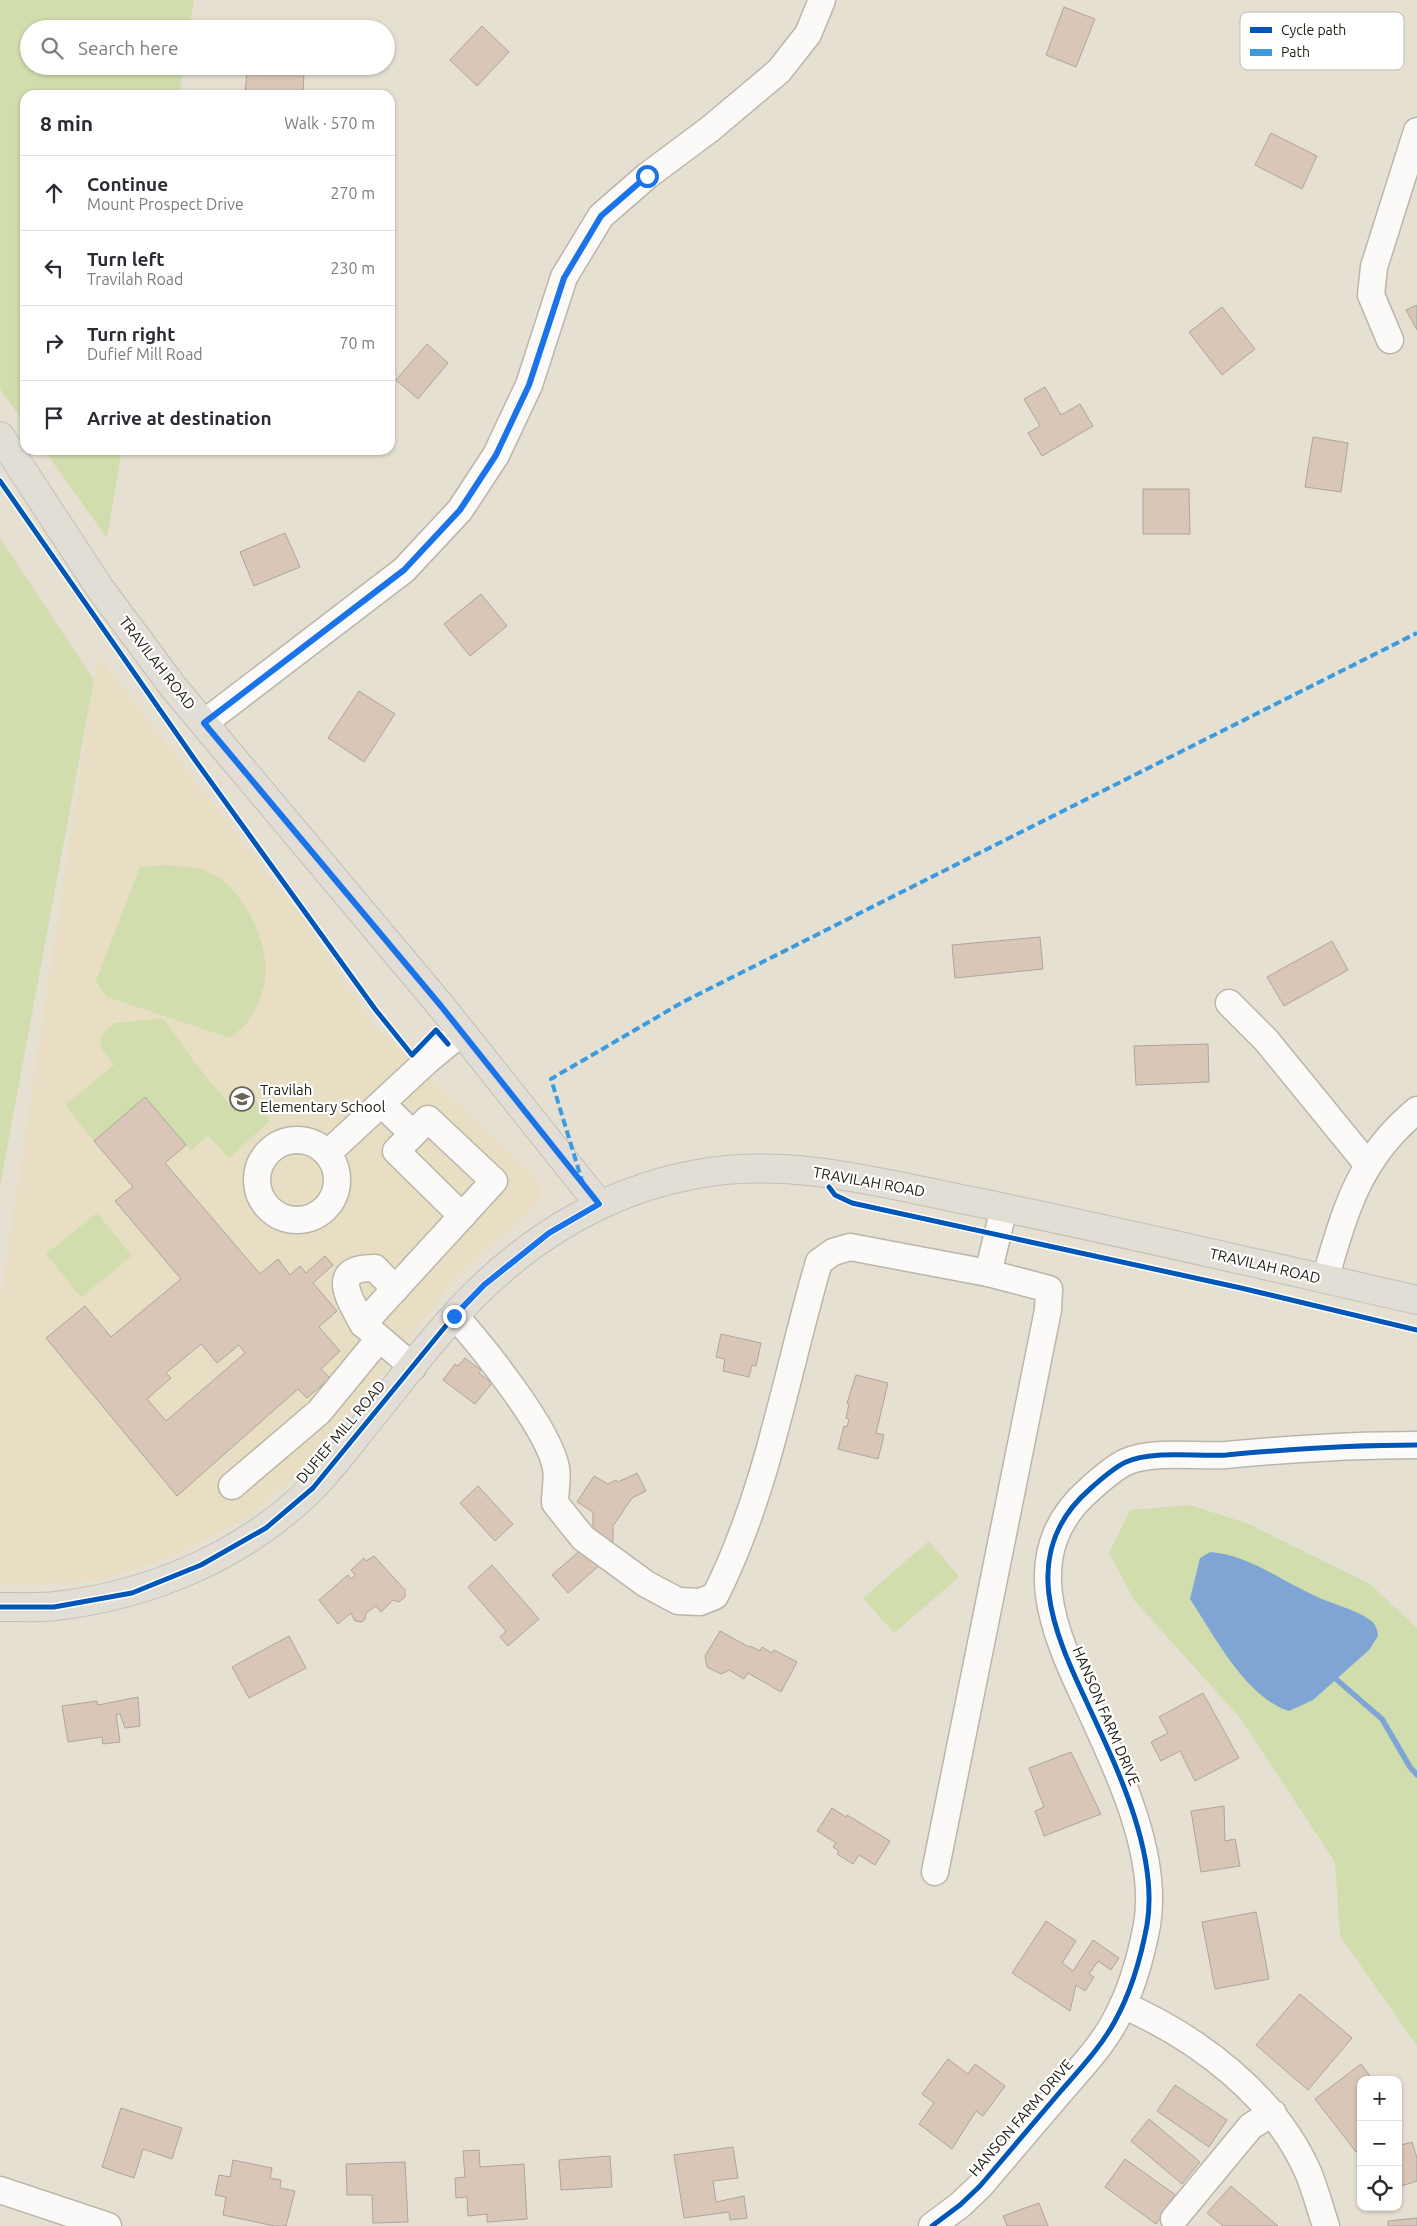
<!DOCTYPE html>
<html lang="en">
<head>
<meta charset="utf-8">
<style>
	:root { --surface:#fff; --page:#f2f2f3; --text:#2b2b33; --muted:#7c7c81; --line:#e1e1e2 }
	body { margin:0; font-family:Ubuntu,sans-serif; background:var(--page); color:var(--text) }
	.controls { position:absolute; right:15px; bottom:15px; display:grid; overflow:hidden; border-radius:10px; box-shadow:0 1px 4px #0004 }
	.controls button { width:45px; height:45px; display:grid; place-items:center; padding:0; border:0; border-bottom:1px solid var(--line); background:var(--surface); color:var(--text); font:25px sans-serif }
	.stop { position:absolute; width:15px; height:15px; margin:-11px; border:4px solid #1a73e8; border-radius:50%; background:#fff }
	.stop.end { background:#1a73e8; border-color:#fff; box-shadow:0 1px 5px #0008 }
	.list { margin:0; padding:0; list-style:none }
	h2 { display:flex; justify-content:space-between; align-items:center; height:65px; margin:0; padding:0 20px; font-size:21px }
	h2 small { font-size:16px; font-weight:400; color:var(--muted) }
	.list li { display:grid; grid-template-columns:32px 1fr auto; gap:15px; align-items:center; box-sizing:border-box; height:75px; padding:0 20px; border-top:1px solid var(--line) }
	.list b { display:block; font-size:19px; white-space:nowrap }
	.list p { margin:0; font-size:16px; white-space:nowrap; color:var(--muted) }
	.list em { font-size:16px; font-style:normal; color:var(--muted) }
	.icon { flex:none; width:28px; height:28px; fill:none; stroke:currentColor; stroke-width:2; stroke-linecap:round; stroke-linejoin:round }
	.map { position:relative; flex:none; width:1417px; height:2226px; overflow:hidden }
	.search { position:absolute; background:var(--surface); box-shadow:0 1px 4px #0004; left:20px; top:20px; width:375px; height:55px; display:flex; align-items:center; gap:12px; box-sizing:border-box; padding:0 18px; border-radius:28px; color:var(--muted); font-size:19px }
	.panel { position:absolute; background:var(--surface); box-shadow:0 1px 4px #0004; left:20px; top:90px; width:375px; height:365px; border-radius:15px }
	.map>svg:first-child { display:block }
	.built { fill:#e7dec4 }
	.green { fill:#d2ddad }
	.water { fill:#7fa5d4 }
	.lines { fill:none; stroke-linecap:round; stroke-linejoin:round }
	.stream { stroke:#7fa5d4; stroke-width:5.5 }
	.building { fill:#d9c6b6; stroke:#ada69c; fill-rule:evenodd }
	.minor-casing { stroke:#bab6aa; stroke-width:29 }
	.major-casing { stroke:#c1bfb7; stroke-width:30 }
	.minor { stroke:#fbfaf8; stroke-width:26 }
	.major { stroke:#e2ded6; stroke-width:28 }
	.quiet { stroke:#3c9bdf; stroke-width:4; stroke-dasharray:8 4; stroke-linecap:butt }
	.cycleway-casing { stroke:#fff; stroke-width:8 }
	.cycleway { stroke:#0057b8; stroke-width:5 }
	.route { stroke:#1a73e8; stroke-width:6 }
	.labels { text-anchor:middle; stroke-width:4.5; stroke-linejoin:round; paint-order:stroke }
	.street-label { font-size:15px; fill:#242016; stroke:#fff }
	.poi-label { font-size:15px; fill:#242016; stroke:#fff; text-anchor:start }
	.key { fill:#fff; stroke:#bdbcb9; stroke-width:1 }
	.key-label { font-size:14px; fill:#242016 }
</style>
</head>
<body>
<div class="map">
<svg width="1417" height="2226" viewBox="0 0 1417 2226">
	<rect width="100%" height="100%" fill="#e5e0d1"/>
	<path class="built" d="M 98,655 L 306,923 L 374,1025 L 539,1180 L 539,1203 L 455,1278 L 387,1368 L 307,1467 L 250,1516 L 175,1556 L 96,1581 L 16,1585 L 0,1583 L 0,1302 Z"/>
	<g class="green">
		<path d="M 0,0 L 194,0 L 189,29 L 29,29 L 29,66 L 184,66 L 179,95 L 25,95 L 25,424 L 0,389 Z"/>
		<path d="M 44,450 L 122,450 L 107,538 Z"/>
		<path d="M 0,538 L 94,680 L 0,1186 Z"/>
		<path d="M 166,865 C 185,867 205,867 221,879 C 247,899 264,937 266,969 C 266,985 258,1007 249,1020 C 245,1027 236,1032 230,1038 L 107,997 L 96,981 L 140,867 Z"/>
		<path d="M 163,1018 L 195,1063 L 233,1109 L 251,1095 L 270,1121 L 229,1158 L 208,1135 L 191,1151 L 145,1097 L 94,1141 L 65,1105 L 114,1065 L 101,1048 L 101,1035 L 115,1023 Z"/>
		<path d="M 97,1213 L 132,1256 L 81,1297 L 46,1254 Z"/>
		<path d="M 1190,1505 L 1249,1524 L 1370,1584 L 1417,1628 L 1417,2046 L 1340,1936 L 1335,1862 L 1240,1718 L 1134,1600 L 1109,1553 L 1130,1510 Z"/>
		<path d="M 929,1541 L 959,1577 L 894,1633 L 863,1598 Z"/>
	</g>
	<path class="water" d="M 1210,1552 C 1248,1555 1279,1579 1313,1595 C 1331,1604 1353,1608 1370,1620 C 1376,1624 1377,1629 1378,1636 L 1369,1650 L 1313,1700 L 1289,1711 C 1245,1697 1214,1635 1190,1599 L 1200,1558 Z"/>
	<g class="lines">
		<path class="stream" d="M 1337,1680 L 1382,1719 L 1410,1767 L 1417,1775"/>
	</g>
	<g class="building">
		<path d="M 1064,7 L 1095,19 L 1076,67 L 1046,55 Z"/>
		<path d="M 482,26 L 509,52 L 477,86 L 450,60 Z"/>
		<path d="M 247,69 L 304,73 L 303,95 L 245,95 Z"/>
		<path d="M 1271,133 L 1317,156 L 1302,189 L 1255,165 Z"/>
		<path d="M 1417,305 L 1417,330 L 1406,310 Z"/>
		<path d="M 1222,307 L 1255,349 L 1222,375 L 1189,332 Z"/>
		<path d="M 427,344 L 448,363 L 418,399 L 396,380 Z"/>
		<path d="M 1045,387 L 1061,415 L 1080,404 L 1093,426 L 1042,456 L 1028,433 L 1040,426 L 1024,399 Z"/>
		<path d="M 1313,437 L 1348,443 L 1341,492 L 1305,487 Z"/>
		<path d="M 1143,489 L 1189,489 L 1190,534 L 1143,534 Z"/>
		<path d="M 285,533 L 300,567 L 254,586 L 240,552 Z"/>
		<path d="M 481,594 L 507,626 L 470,656 L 444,624 Z"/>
		<path d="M 359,691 L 395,714 L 364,762 L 328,738 Z"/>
		<path d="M 1040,937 L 1043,969 L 955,978 L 952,945 Z"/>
		<path d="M 1332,941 L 1348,970 L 1284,1006 L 1267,977 Z"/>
		<path d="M 1208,1044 L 1209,1082 L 1136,1085 L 1134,1046 Z"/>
		<path d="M 145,1097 L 186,1145 L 165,1163 L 260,1274 L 278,1259 L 290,1275 L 300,1266 L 306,1273 L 325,1256 L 333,1265 L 313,1283 L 337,1311 L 319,1327 L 340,1351 L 321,1369 L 330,1378 L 307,1398 L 298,1389 L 177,1496 L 46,1338 L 85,1306 L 111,1337 L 181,1279 L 115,1201 L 133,1187 L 94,1141 ZM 201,1344 L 217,1363 L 239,1345 L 245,1353 L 166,1421 L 147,1399 L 171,1378 L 166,1373 Z"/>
		<path d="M 721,1334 L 761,1343 L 756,1366 L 752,1365 L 749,1377 L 723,1371 L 725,1359 L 716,1357 Z"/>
		<path d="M 465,1358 L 481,1370 L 479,1373 L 492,1383 L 475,1404 L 443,1380 L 455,1364 L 458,1366 Z"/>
		<path d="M 856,1375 L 888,1383 L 876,1433 L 884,1435 L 878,1459 L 838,1449 L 844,1426 L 847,1427 L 849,1419 L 846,1418 L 849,1404 L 847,1403 Z"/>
		<path d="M 637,1473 L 646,1491 L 632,1498 L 613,1526 L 613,1542 L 593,1543 L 593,1512 L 577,1502 L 594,1476 L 608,1484 L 616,1480 L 618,1482 Z"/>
		<path d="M 478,1486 L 513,1524 L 495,1541 L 460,1503 Z"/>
		<path d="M 584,1547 L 600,1565 L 568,1593 L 552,1575 Z"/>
		<path d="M 374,1556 L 405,1590 L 405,1597 L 399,1602 L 393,1600 L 381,1612 L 376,1606 L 366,1613 L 365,1619 L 362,1622 L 355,1621 L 351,1613 L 338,1624 L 319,1600 L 348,1575 L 351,1579 L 355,1575 L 351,1570 L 364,1558 L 366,1561 Z"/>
		<path d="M 492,1565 L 539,1619 L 508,1646 L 500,1637 L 506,1631 L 468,1587 Z"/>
		<path d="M 720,1631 L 749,1647 L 750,1646 L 760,1651 L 762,1647 L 772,1653 L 774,1650 L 797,1662 L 781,1692 L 748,1673 L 744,1679 L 729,1670 L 721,1674 L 707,1667 L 705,1656 Z"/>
		<path d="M 289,1636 L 306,1668 L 249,1698 L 232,1667 Z"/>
		<path d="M 1203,1693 L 1239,1758 L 1195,1781 L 1180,1751 L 1161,1761 L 1151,1742 L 1168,1733 L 1159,1717 Z"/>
		<path d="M 138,1697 L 140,1726 L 125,1728 L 120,1714 L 116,1714 L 120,1742 L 103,1744 L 102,1737 L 68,1742 L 62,1706 L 97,1701 L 98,1705 Z"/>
		<path d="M 1071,1752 L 1101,1814 L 1044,1836 L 1035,1811 L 1044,1807 L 1029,1768 Z"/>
		<path d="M 1224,1806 L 1225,1841 L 1235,1839 L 1240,1866 L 1201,1872 L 1191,1811 Z"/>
		<path d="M 832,1808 L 846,1817 L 847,1815 L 890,1841 L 875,1865 L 859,1855 L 853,1864 L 837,1854 L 839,1851 L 833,1847 L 836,1843 L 817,1831 Z"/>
		<path d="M 1256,1912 L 1269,1979 L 1215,1989 L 1202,1922 Z"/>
		<path d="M 1046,1921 L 1076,1941 L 1062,1963 L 1073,1971 L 1093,1940 L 1119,1958 L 1111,1970 L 1098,1961 L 1089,1974 L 1094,1977 L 1085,1991 L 1076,1985 L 1070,2011 L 1012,1973 Z"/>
		<path d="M 1300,1994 L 1352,2038 L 1308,2090 L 1256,2045 Z"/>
		<path d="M 948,2059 L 968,2074 L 975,2064 L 1005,2086 L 983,2116 L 976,2111 L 952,2149 L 919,2124 L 934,2103 L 922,2094 Z"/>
		<path d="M 1361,2064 L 1373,2080 L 1361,2080 L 1361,2149 L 1356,2152 L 1315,2099 Z"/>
		<path d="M 1175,2085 L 1227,2120 L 1209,2147 L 1157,2111 Z"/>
		<path d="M 121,2108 L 182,2128 L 172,2159 L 143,2149 L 134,2178 L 102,2167 Z"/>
		<path d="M 1149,2119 L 1200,2162 L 1182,2184 L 1131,2141 Z"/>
		<path d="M 1412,2142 L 1417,2158 L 1417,2181 L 1398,2187 L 1398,2146 Z"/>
		<path d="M 733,2147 L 738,2178 L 713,2181 L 716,2202 L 744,2196 L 747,2218 L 730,2220 L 729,2212 L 684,2218 L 674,2155 Z"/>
		<path d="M 479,2150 L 480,2167 L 524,2164 L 527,2219 L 487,2222 L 487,2214 L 468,2216 L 467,2197 L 456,2198 L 455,2178 L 465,2177 L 463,2151 Z"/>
		<path d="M 610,2156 L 612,2187 L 561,2190 L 559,2160 Z"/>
		<path d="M 1125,2159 L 1177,2196 L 1156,2224 L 1105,2187 Z"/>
		<path d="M 233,2160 L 272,2168 L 270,2178 L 281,2180 L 280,2188 L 295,2191 L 286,2226 L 274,2226 L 223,2215 L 226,2197 L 215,2195 L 219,2175 L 230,2177 Z"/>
		<path d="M 405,2162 L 408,2222 L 373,2223 L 372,2195 L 347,2195 L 346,2164 Z"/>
		<path d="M 1231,2186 L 1278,2226 L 1223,2226 L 1207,2213 Z"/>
		<path d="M 1039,2203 L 1048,2226 L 1007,2226 L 1003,2216 Z"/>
		<path d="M 1417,2218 L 1417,2226 L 1388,2226 L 1388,2221 Z"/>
	</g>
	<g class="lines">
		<g class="minor-casing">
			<g id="minor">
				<path d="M 1390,340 L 1371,295 L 1374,267 L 1417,131"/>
				<path d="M 204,723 L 404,570 L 460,510 L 496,455 L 529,385 L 564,277 L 601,216 L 647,176 L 710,129 L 779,71 L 808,34 L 822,0"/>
				<path d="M 1229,1003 L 1266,1040 L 1368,1165"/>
				<path d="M 382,1104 L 413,1134 L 428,1119 L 494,1181 L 363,1324 L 413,1367"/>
				<path d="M 413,1134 L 396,1151 L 462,1216"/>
				<circle cx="297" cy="1180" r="40"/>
				<path d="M 328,1153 L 428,1060 L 462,1032"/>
				<path d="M 1325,1279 C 1346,1209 1358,1159 1417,1110"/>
				<path d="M 455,1316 C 482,1346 549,1429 556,1468 C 558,1478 555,1492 555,1503 L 583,1538 L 646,1584 L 678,1601 L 700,1602 L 715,1596 C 768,1491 786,1374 819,1262 L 833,1252 L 850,1247 L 988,1273"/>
				<path d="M 363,1324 C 350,1300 327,1267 375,1268 L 395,1289"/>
				<path d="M 232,1486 L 319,1412 L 379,1339"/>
				<path d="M 935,1872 L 1048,1310 L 1049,1289 L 988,1273 L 1004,1208"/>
				<path d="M 1123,2005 C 1198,2038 1274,2095 1308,2172 C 1315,2189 1320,2208 1326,2226"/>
				<path d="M 0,2190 L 108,2226"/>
				<path d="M 1174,2219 L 1251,2126 L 1273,2113"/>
				<path d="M 932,2226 L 960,2205 L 980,2186 C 1007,2154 1034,2123 1060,2092 C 1080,2069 1101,2047 1115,2021 C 1131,1992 1141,1957 1147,1925 C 1159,1854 1117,1768 1088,1705 C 1054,1633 1017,1552 1090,1489 C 1100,1480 1113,1468 1126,1462 C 1152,1450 1197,1457 1226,1455 C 1290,1449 1353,1445 1417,1445"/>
			</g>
		</g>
		<g class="major-casing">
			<g id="major">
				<path d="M 0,436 L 99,587 L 174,688 L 441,1006 L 599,1204"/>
				<path d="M 0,1607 C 18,1607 38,1608 56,1606 C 150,1595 244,1556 312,1488 C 334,1466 353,1439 373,1415 C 398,1384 422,1352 449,1322 C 515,1247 598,1192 697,1174 C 792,1156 888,1185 981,1203 C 1127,1233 1272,1267 1417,1300"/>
			</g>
		</g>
		<use href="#minor" class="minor"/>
		<use href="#major" class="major"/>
		<path class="quiet" d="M 583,1184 L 551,1079 L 683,1002 L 1417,633"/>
		<g class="cycleway-casing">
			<g id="cycleway">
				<path d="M 0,481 L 195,760 L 375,1009 L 412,1055 L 436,1030 L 448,1044"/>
				<path d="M 829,1187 L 835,1195 L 852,1203 L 1241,1288 L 1417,1330"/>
				<path d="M 0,1607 L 54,1607 L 132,1593 L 201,1565 L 266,1528 L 313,1488 L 449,1322 L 484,1285 L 549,1233 L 599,1204"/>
				<path d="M 932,2226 L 960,2205 L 980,2186 C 1007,2154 1034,2123 1060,2092 C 1080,2069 1101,2047 1115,2021 C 1131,1992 1141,1957 1147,1925 C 1159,1854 1117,1768 1088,1705 C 1054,1633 1017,1552 1090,1489 C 1100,1480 1113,1468 1126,1462 C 1152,1450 1197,1457 1226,1455 C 1290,1449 1353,1445 1417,1445"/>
			</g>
		</g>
		<use href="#cycleway" class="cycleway"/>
	</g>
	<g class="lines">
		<path class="route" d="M 454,1316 L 484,1285 L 549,1233 L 599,1204 L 441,1006 L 204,723 L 404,570 L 460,510 L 496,455 L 529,385 L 564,278 L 601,216 L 647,176"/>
	</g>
	<defs>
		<g id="school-ring" transform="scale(1.25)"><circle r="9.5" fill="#fff" stroke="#686357" stroke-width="1.5"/><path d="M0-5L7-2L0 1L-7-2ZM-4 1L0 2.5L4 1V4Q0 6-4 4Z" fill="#686357"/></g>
	</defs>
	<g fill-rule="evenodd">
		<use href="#school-ring" x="242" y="1099"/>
	</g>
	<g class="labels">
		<g class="street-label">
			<text transform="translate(157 663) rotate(52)" y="5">TRAVILAH ROAD</text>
			<text transform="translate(869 1182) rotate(10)" y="5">TRAVILAH ROAD</text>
			<text transform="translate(1265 1266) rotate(13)" y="5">TRAVILAH ROAD</text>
			<text transform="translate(341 1432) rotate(-50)" y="5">DUFIEF MILL ROAD</text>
			<text transform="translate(1106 1716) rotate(67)" y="5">HANSON FARM DRIVE</text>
			<text transform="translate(1021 2118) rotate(-49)" y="5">HANSON FARM DRIVE</text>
		</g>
		<g class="poi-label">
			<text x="260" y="1095">Travilah<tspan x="260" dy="17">Elementary School</tspan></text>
		</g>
	</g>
	<rect x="1240" y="12" width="164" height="58" rx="8" class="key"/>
	<rect x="1250" y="27" width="22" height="6" fill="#0057b8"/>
	<rect x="1250" y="49" width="22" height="7" fill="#3c9bdf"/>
	<g class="key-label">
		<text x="1281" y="35">Cycle path</text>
		<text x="1281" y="57">Path</text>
	</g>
</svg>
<div class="controls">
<button>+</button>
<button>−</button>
<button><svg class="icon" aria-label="locate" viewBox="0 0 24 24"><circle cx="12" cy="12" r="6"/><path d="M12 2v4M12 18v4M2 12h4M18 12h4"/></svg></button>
</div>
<div class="stop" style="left:647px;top:176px"></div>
<div class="stop end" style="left:454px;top:1316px"></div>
<div class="search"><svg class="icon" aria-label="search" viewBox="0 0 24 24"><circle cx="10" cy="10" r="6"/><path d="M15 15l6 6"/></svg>Search here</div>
<section class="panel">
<h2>8 min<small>Walk · 570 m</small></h2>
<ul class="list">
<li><svg class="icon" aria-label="ahead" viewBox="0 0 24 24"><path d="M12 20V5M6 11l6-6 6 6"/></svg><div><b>Continue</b><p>Mount Prospect Drive</p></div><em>270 m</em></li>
<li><svg class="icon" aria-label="left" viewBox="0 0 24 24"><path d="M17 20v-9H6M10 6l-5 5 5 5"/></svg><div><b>Turn left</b><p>Travilah Road</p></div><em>230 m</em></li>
<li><svg class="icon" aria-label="right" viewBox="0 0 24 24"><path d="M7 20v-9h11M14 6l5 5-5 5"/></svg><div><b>Turn right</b><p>Dufief Mill Road</p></div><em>70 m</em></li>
<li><svg class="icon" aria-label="arrive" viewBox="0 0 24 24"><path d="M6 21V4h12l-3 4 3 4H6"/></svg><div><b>Arrive at destination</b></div></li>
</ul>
</section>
</div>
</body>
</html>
